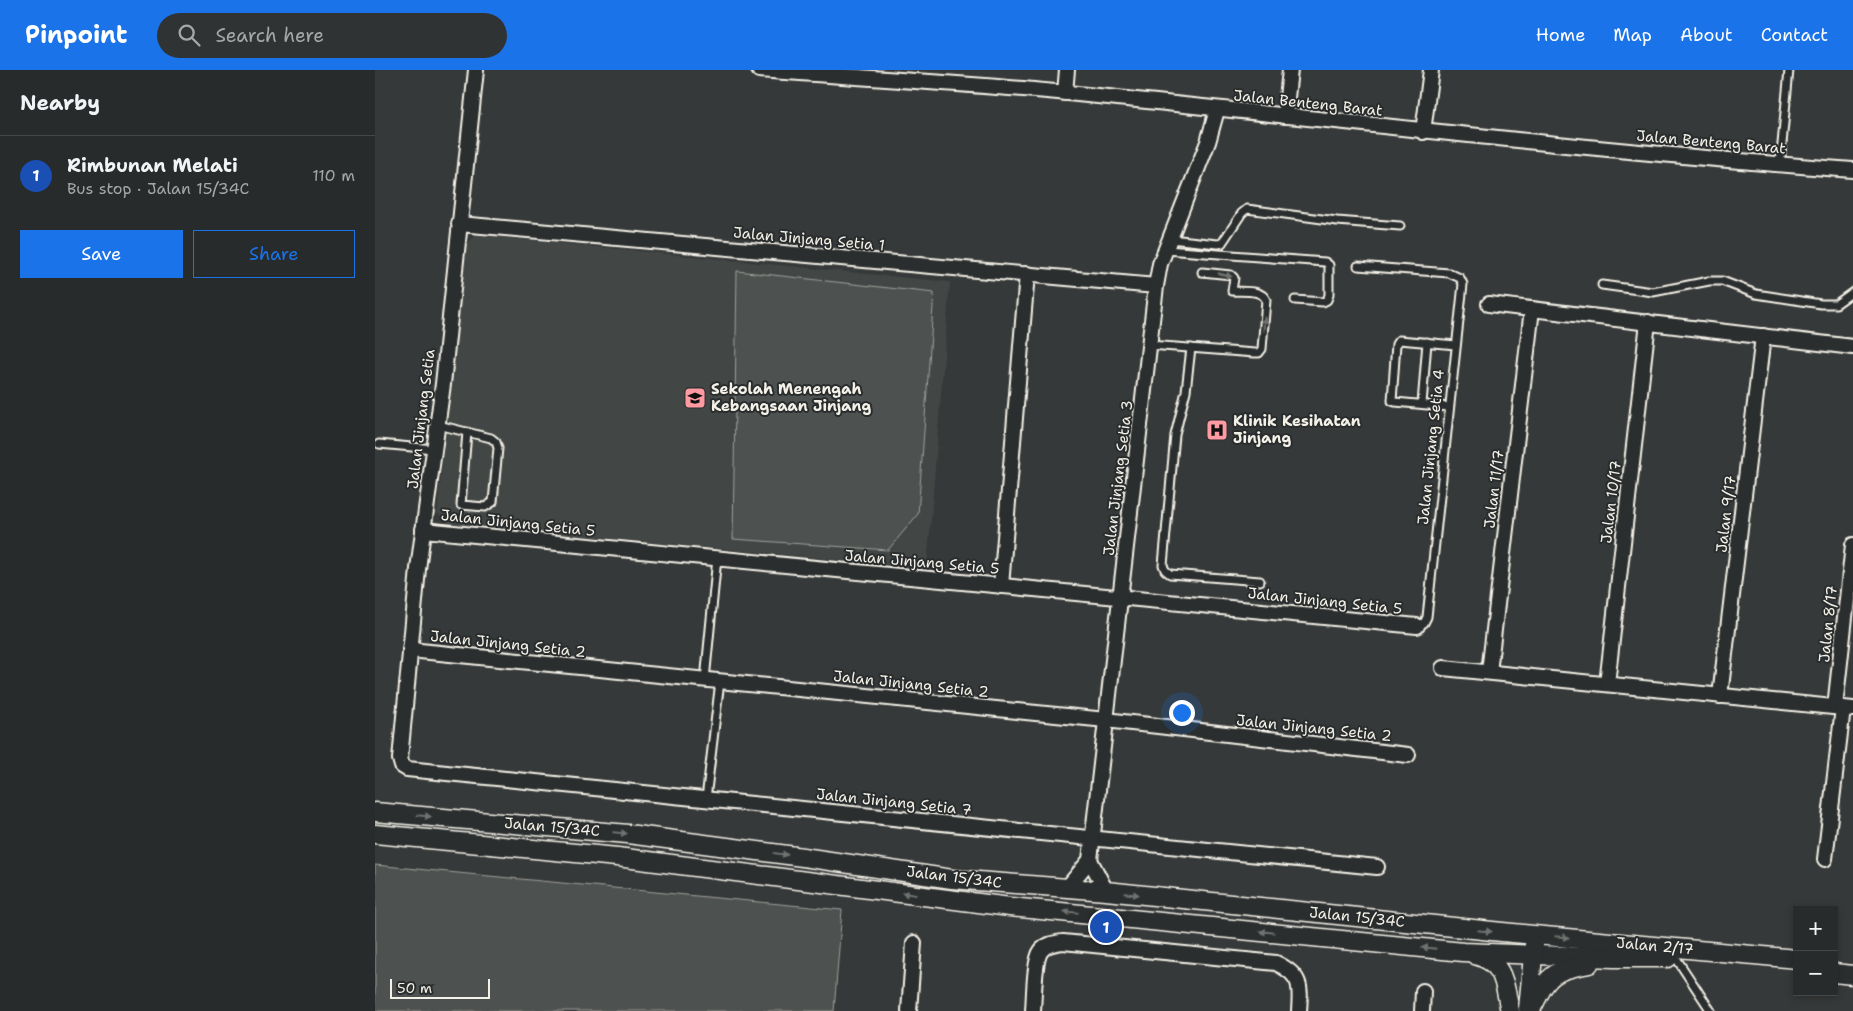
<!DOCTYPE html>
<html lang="en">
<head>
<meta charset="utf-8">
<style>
	:root { --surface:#282b2b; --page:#303333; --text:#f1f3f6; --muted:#a5a7a9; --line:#444747; --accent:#1a73e8 }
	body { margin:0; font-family:"Shantell Sans",sans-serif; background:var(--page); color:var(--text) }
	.controls { position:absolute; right:15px; bottom:15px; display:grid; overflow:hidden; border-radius:0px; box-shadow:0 2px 8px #0003 }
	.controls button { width:45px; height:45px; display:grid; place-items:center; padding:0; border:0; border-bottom:1px solid var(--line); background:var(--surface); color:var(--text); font:25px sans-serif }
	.scale { position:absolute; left:15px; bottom:12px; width:100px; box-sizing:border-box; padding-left:5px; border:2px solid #f4f1e8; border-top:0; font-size:14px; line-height:18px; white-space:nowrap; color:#f4f1e8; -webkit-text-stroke:4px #2a2d2e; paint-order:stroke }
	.you { position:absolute; left:806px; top:642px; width:18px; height:18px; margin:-12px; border:4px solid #fff; border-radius:50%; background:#1a73e8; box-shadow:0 0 0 8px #1a73e833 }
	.badge { display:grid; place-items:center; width:32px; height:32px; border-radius:50%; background:var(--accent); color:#fff; font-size:16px; font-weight:700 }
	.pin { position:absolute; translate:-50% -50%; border:2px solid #fff; box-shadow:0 1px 5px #0006 }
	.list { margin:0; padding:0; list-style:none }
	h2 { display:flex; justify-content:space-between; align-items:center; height:65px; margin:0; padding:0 20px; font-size:21px }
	h2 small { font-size:16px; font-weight:400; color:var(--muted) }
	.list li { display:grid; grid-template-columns:32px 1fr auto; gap:15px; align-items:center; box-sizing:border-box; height:80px; padding:0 20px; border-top:1px solid var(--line) }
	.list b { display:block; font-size:19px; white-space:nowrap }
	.list p { margin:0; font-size:16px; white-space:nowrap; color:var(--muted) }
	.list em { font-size:16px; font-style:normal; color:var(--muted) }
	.actions { display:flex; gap:10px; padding:15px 20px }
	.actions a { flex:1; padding:11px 0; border:1px solid var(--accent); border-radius:0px; text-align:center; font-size:18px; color:var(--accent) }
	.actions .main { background:var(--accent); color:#fff }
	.icon { flex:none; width:28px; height:28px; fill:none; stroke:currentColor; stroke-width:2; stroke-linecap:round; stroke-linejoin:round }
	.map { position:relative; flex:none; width:1478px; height:941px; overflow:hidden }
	header { display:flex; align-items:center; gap:30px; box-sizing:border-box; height:70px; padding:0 25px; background:var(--accent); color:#fff }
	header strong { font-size:24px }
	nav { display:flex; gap:28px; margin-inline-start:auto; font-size:18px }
	.search { width:350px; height:45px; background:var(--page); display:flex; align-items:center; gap:12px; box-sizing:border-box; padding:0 18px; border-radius:28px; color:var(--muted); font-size:19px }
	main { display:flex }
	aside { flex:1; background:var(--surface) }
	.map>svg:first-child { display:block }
	.built { fill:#434645 }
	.green { fill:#4e514f; stroke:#a1a19c }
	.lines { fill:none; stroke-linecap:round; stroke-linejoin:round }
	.service-casing { stroke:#f4f1e8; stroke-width:11 }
	.minor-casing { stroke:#f4f1e8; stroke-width:18 }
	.tertiary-casing { stroke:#f4f1e8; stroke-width:21 }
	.service { stroke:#2a2d2e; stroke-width:7 }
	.minor { stroke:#2a2d2e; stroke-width:14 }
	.tertiary { stroke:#2a2d2e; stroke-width:18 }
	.oneway { fill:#71726f }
	.labels { text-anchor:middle; stroke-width:4; stroke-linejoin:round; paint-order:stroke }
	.street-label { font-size:15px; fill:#f4f1e8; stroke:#2a2d2e }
	.poi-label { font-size:15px; font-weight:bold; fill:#f4f1e8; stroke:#2a2d2e; text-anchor:start }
</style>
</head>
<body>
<header>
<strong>Pinpoint</strong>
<div class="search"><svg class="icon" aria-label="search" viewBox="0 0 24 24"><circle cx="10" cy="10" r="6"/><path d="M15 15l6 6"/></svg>Search here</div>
<nav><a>Home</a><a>Map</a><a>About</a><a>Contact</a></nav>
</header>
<main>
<aside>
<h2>Nearby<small></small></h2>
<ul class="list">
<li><span class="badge" style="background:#1a4fb4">1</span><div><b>Rimbunan Melati</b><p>Bus stop · Jalan 15/34C</p></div><em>110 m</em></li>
</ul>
<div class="actions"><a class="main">Save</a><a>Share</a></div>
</aside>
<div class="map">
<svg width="1478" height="941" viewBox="0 0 1478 941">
	<rect width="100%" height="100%" fill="#363939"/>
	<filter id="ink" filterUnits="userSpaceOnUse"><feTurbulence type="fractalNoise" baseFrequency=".02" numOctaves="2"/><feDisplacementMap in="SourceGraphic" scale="10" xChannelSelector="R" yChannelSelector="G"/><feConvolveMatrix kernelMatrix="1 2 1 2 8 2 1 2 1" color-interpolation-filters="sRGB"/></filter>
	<g filter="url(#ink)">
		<path class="built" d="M 102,165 L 575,212 L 552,498 L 74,453 L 62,443 L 91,173 Z"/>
		<g class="green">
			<path d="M 362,201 L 559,223 L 543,444 L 513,480 L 358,469 Z"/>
			<path d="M 0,795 L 467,840 L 459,941 L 0,941 Z"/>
		</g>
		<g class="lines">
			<g class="service-casing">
				<g id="service">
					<path d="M 1405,95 L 1414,0"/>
					<path d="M 795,169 L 843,174 L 847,173 L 867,143 L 872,139 L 962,151 L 1025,156"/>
					<path d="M 791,180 L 950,192 L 954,195 L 954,225 L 952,230 L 948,232 L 920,230"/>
					<path d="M 983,196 L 1074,203 L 1085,208 L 1088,214 L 1052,547 L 1049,553 L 1042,556"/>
					<path d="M 1227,215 L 1278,222 L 1334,211 L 1347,211 L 1381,224 L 1446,234 L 1461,234 L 1478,222"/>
					<path d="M 774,275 L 880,283 L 884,283 L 887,279 L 891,230 C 886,219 869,222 857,221 L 859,208 L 856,205 L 827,202"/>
					<path d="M 816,278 L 811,321 L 800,365 L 788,495 L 790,500 L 795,504 L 885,511"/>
					<path d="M 1047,334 L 1052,272"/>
					<path d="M 1074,337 L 1020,332 L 1017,331 L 1021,274 L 1024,270 L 1081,275"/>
					<path d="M 63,355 L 116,368 L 121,372 L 123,378 L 118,432 L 110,437 L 86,435 L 92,362"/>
					<path d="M 4,374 L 59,379"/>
					<path d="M 330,610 L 342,488"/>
					<path d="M 331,729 L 345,611"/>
					<path d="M 1301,888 L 1336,941"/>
				</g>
			</g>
			<g class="minor-casing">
				<g id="minor">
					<path d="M 101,0 L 68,314 L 43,499 L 25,689 L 27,696 L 32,699 L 1002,797"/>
					<path d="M 384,0 C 487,8 590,13 693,23 C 954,49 1215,81 1478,100"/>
					<path d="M 690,23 L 692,0"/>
					<path d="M 910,46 L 915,0"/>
					<path d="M 1048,62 L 1056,0"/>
					<path d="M 84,154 L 781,216"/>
					<path d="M 1114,234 L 1478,277"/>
					<path d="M 48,460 L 1042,556"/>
					<path d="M 626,516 L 652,204"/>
					<path d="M 35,580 L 731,650 L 1033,685"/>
					<path d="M 1068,598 L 1478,639"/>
					<path d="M 1114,602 L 1157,239"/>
					<path d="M 1232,614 L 1273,252"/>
					<path d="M 1345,626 L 1388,266"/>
					<path d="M 1460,637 L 1478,475"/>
					<path d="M 1450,789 L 1468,638"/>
					<path d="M 715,790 L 781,216 L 785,194 L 833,72 L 842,40"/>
					<path d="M 691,819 L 715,790 L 731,821"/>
					<path d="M 534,941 L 539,873"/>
					<path d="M 658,941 C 659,929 659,890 666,881 C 671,874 680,873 688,872 L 901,893 C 926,905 926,915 924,941"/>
					<path d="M 1047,941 L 1048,921"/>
				</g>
			</g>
			<g class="tertiary-casing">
				<g id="tertiary">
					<path d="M 0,742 L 253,764 L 428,787 L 577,809 L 731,821 L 1127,862 L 1422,889"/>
					<path d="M 0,764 L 242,787 L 635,837 L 1088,882 L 1239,888 L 1293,888"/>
					<path d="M 1100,885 C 1131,893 1129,915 1135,941"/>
					<path d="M 1459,903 L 1478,905"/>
					<path d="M 1153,939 L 1159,875"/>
					<path d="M 1155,941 C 1161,932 1164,921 1171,913 C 1181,899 1199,897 1214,894"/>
				</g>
			</g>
			<use href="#service" class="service"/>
			<use href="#minor" class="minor"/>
			<use href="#tertiary" class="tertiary"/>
		</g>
		<defs><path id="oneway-solid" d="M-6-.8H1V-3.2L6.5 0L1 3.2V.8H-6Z" transform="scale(1.25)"/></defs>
		<g class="oneway">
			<use href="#oneway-solid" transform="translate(850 205) rotate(14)"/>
			<use href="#oneway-solid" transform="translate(889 254) rotate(-85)"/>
			<use href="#oneway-solid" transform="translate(49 746) rotate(5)"/>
			<use href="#oneway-solid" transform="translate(245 763) rotate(5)"/>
			<use href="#oneway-solid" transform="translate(406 784) rotate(7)"/>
			<use href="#oneway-solid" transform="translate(534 824) rotate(-172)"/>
			<use href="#oneway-solid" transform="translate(757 824) rotate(6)"/>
			<use href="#oneway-solid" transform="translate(696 842) rotate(-175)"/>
			<use href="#oneway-solid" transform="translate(1110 861) rotate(6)"/>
			<use href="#oneway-solid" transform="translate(892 862) rotate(-174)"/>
			<use href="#oneway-solid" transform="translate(1187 867) rotate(5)"/>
			<use href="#oneway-solid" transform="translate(1054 878) rotate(-174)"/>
		</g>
	</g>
	<defs>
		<g id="school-square" transform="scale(1.125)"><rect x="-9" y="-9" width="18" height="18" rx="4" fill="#ff9aa2" stroke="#2a2d2e"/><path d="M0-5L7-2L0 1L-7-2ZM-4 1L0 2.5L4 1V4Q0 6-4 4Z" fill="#111"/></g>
		<g id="hospital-square" transform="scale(1.125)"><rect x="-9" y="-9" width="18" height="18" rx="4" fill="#ff9aa2" stroke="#2a2d2e"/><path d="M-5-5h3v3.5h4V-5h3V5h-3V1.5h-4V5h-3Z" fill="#111"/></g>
	</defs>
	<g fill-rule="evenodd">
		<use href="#school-square" x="320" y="328"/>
		<use href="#hospital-square" x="842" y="360"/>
	</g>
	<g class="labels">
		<g class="street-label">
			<text transform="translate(933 33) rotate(6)" y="5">Jalan Benteng Barat</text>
			<text transform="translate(1336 72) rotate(5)" y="5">Jalan Benteng Barat</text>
			<text transform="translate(434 169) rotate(5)" y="5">Jalan Jinjang Setia 1</text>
			<text transform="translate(46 349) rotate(-83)" y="5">Jalan Jinjang Setia</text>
			<text transform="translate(1056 377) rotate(-84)" y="5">Jalan Jinjang Setia 4</text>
			<text transform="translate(743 408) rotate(-83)" y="5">Jalan Jinjang Setia 3</text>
			<text transform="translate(1119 419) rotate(-83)" y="5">Jalan 11/17</text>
			<text transform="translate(1236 432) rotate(-83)" y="5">Jalan 10/17</text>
			<text transform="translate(1351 444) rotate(-83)" y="5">Jalan 9/17</text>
			<text transform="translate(143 453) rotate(6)" y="5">Jalan Jinjang Setia 5</text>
			<text transform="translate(547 492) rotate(5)" y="5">Jalan Jinjang Setia 5</text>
			<text transform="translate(950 531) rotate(6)" y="5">Jalan Jinjang Setia 5</text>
			<text transform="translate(1453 554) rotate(-84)" y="5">Jalan 8/17</text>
			<text transform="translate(133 574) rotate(6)" y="5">Jalan Jinjang Setia 2</text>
			<text transform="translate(536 614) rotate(6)" y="5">Jalan Jinjang Setia 2</text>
			<text transform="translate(939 658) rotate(6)" y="5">Jalan Jinjang Setia 2</text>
			<text transform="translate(519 732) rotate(6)" y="5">Jalan Jinjang Setia 7</text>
			<text transform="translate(177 757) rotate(5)" y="5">Jalan 15/34C</text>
			<text transform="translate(579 807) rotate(7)" y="5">Jalan 15/34C</text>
			<text transform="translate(982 847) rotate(6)" y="5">Jalan 15/34C</text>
			<text transform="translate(1280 876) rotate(5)" y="5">Jalan 2/17</text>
		</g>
		<g class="poi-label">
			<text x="336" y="324">Sekolah Menengah<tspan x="336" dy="17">Kebangsaan Jinjang</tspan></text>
			<text x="858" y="356">Klinik Kesihatan<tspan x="858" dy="17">Jinjang</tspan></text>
		</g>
	</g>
</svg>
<div class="controls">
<button>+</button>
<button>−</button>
</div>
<div class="scale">50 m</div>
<div class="you"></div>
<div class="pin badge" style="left:731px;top:857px;background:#1a4fb4">1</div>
</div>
</main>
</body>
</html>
